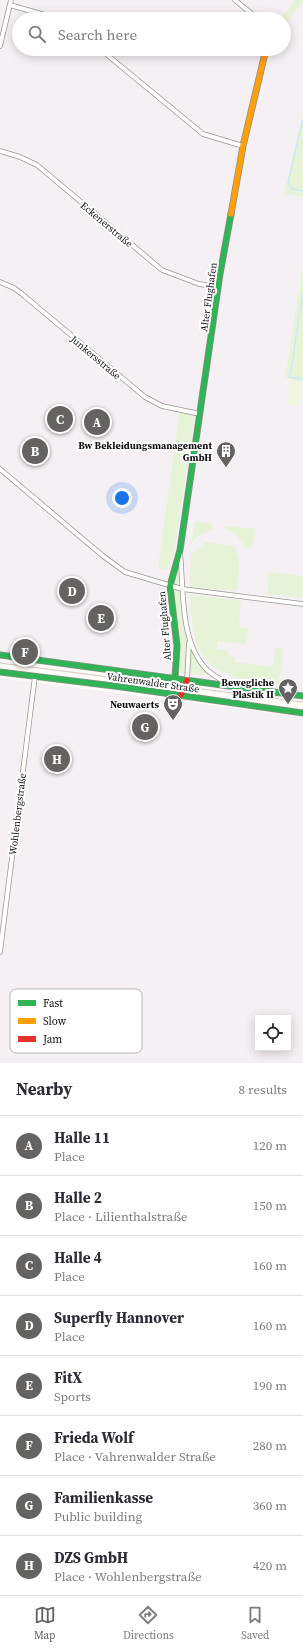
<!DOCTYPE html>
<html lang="en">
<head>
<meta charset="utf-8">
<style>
	:root { --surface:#fff; --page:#f7f7f7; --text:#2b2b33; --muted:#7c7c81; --line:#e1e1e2; --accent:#646362 }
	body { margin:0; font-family:"Source Serif 4",serif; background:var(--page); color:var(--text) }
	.controls { position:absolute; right:12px; bottom:12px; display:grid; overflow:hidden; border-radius:0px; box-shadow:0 2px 10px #0003 }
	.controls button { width:36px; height:36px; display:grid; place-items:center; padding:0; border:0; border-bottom:1px solid var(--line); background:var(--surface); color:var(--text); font:20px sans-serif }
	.you { position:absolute; left:122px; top:498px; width:14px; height:14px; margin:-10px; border:3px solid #fff; border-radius:50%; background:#1a73e8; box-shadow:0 0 0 6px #1a73e833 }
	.badge { display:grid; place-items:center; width:26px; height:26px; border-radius:50%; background:var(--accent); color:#fff; font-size:13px; font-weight:700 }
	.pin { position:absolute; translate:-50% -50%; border:2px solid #fff; box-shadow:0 1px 4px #0006 }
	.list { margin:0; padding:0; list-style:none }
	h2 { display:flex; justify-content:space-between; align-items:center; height:52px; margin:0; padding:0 16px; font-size:17px }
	h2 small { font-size:13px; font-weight:400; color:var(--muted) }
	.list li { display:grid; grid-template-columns:26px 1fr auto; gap:12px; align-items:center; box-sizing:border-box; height:60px; padding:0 16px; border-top:1px solid var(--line) }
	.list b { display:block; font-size:15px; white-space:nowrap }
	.list p { margin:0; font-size:13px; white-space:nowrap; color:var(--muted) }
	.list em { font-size:13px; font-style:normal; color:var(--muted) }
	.icon { flex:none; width:22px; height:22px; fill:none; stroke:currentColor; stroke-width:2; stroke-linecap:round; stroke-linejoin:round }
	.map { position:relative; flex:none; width:303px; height:1063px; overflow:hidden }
	.search { position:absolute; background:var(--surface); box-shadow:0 2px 10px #0003; left:12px; right:12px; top:12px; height:44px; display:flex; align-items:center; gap:10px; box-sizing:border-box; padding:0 14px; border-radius:22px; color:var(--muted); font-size:15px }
	.sheet { height:532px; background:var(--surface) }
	nav { display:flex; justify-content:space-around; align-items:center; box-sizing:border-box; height:56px; border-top:1px solid var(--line); background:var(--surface); font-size:11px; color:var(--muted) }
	nav a { display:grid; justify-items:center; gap:2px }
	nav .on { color:var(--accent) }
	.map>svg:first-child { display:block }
	.industrial { fill:#f5f0f3; fill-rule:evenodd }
	.green { fill:#e7f3d7 }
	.pitch { fill:#f0f6e1 }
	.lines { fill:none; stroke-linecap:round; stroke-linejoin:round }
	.stream { stroke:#cde8f7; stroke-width:1.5 }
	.street-casing { stroke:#979795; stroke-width:5.5 }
	.fast-casing { stroke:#8e8d8b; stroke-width:7 }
	.slow-casing { stroke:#8e8d8b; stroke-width:7 }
	.jam-casing { stroke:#8e8d8b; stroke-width:7 }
	.street { stroke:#fffffe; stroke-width:4 }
	.fast { stroke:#30b455; stroke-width:5.5 }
	.slow { stroke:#ff9f0a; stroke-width:5.5 }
	.jam { stroke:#e5322d; stroke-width:5.5 }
	.tram { stroke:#d9c6c7; stroke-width:1 }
	.labels { text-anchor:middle; stroke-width:4; stroke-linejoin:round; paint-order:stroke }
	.street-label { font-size:10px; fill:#111; stroke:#fff }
	.poi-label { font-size:10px; font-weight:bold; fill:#111; stroke:#fff; text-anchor:end }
	.key { fill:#fff; stroke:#b8b8b8; stroke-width:1 }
	.key-label { font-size:11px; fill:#111 }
</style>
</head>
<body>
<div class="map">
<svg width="303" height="1063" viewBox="0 0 303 1063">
	<rect width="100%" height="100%" fill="#fdfcf7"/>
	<g class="industrial">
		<path d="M 0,0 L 303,0 L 303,112 L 284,193 L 303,197 L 303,266 L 285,378 L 303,382 L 303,696 L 0,655 ZM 19,19 L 284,19 L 284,49 L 19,49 Z"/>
		<path d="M 0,678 L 303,717 L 303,1063 L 0,1063 ZM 258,1018 L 288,1018 L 288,1048 L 258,1048 Z"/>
	</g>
	<g class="green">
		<path d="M 296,0 L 303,0 L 303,2 L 284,25 L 284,19 L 280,19 Z"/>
		<path d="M 303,112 L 303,197 L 284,194 Z"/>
		<path d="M 303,266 L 303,382 L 285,378 Z"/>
		<path d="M 180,410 L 195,413 L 174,553 L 166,570 L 158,568 Z"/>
		<path d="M 195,521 L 213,524 L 212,529 L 197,537 L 191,544 Z"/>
		<path d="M 226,526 L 255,529 L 252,548 L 245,548 C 240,538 236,534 226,529 Z"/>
		<path d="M 205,542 L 234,546 C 243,560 238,576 237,591 L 190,587 L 191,554 L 198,551 Z"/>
		<path d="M 180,550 L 181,577 L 189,640 L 193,650 L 213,675 L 196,675 L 188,671 L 187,674 L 175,673 L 171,579 Z"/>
		<path d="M 269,572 L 303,576 L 302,598 L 267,594 Z"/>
		<path d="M 189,595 L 241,601 L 239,627 L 248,628 L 246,644 L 218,641 L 217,649 L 227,651 L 230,656 L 234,657 L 234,662 L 273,667 L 275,648 L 283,649 L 279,685 C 248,680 208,678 196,642 C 192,627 191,610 189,595 Z"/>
	</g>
	<path class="pitch" d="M 290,379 L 303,382 L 300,406 L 287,404 Z"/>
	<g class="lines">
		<g class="stream">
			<path d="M 303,119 L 288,182 L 292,189 L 303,191"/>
			<path d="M 303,292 L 290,377 L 303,379"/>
		</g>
		<g class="street-casing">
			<g id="street">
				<path d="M 235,0 L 258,19"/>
				<path d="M 10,5 L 59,19"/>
				<path d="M 0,46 L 11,0"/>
				<path d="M 100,49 L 203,134 L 243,146"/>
				<path d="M 0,151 L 20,157 L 37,165 L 162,270 L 199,284 L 218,287"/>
				<path d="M 0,282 L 14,288 L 22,294 L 145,397 L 162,406 L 200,414"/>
				<path d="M 0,469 L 103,556 L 125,572 L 182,589 L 303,604"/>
				<path d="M 180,552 C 184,589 179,641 207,670 C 214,676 222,680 230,685"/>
				<path d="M 187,680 L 189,643"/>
				<path d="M 0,952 L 35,676"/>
			</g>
		</g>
		<g class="fast-casing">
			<g id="fast">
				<path d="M 0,655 L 303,696"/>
				<path d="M 0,672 L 122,687 L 303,713"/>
				<path d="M 181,695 L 175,678 L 177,646 L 170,586 L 180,550 L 220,274 L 231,214"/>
			</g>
		</g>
		<g class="slow-casing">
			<path id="slow" d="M 231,214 L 243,146 L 266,49"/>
		</g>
		<g class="jam-casing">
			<path id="jam" d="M 181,695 L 187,680"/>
		</g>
		<use href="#street" class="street"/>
		<use href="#fast" class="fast"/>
		<use href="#slow" class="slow"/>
		<use href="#jam" class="jam"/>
		<path class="tram" d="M 0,663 L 303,702"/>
	</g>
	<defs>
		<g id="building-pin" transform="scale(1)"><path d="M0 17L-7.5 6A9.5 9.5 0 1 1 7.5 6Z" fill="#646362" stroke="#fff"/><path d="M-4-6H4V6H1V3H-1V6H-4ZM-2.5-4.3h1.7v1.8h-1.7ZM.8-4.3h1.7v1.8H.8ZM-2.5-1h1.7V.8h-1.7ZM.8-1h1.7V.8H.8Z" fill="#fff"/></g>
		<g id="sight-pin" transform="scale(1)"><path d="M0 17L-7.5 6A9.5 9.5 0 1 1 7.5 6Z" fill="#646362" stroke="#fff"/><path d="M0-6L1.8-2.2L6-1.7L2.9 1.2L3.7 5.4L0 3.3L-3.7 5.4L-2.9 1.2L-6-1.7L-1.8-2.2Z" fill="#fff"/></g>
		<g id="theatre-pin" transform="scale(1)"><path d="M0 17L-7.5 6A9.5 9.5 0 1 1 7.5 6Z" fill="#646362" stroke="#fff"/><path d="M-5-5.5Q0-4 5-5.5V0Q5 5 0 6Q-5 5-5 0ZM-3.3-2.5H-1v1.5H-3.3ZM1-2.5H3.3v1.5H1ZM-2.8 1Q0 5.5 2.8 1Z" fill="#fff"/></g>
	</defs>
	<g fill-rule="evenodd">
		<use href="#building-pin" x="226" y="451"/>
		<use href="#sight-pin" x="288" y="688"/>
		<use href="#theatre-pin" x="173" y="704"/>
	</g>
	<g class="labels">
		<g class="street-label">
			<text transform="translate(107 224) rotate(40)" y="4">Eckenerstraße</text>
			<text transform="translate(208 297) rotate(-82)" y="4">Alter Flughafen</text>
			<text transform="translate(96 357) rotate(40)" y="4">Junkersstraße</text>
			<text transform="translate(164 626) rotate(-95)" y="4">Alter Flughafen</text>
			<text transform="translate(153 682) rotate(8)" y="4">Vahrenwalder Straße</text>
			<text transform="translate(17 814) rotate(-83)" y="4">Wohlenbergstraße</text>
		</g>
		<g class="poi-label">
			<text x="212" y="449">Bw Bekleidungsmanagement<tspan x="212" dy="12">GmbH</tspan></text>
			<text x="274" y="686">Bewegliche<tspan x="274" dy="12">Plastik II</tspan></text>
			<text x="159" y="708">Neuwaerts</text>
		</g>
	</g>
	<rect x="10" y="989" width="132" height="64" rx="6" class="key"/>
	<rect x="18" y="1000" width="18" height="6" fill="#30b455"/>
	<rect x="18" y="1018" width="18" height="6" fill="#ff9f0a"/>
	<rect x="18" y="1036" width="18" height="6" fill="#e5322d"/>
	<g class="key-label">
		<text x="43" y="1007">Fast</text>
		<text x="43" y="1025">Slow</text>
		<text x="43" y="1043">Jam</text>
	</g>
</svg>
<div class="controls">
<button><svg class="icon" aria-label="locate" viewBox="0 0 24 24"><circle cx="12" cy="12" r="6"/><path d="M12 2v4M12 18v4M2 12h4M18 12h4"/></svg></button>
</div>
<div class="you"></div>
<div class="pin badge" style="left:97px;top:422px">A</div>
<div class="pin badge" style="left:35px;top:451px">B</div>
<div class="pin badge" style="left:60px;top:419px">C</div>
<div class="pin badge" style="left:72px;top:591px">D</div>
<div class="pin badge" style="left:101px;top:618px">E</div>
<div class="pin badge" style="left:25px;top:652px">F</div>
<div class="pin badge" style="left:145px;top:727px">G</div>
<div class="pin badge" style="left:57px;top:759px">H</div>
<div class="search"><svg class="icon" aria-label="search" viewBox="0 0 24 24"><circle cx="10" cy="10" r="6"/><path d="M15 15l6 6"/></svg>Search here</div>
</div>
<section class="sheet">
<h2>Nearby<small>8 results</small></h2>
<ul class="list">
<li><span class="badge">A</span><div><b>Halle 11</b><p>Place</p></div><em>120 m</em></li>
<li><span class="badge">B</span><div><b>Halle 2</b><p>Place · Lilienthalstraße</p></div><em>150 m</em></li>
<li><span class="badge">C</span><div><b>Halle 4</b><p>Place</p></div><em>160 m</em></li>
<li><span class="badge">D</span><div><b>Superfly Hannover</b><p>Place</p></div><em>160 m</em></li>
<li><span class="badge">E</span><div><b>FitX</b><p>Sports</p></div><em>190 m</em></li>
<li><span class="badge">F</span><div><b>Frieda Wolf</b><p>Place · Vahrenwalder Straße</p></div><em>280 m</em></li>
<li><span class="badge">G</span><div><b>Familienkasse</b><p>Public building</p></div><em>360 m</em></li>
<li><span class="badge">H</span><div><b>DZS GmbH</b><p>Place · Wohlenbergstraße</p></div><em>420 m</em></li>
</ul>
</section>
<nav>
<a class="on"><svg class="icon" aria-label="map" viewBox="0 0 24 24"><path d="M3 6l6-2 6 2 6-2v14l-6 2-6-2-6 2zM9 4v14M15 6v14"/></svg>Map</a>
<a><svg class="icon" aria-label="directions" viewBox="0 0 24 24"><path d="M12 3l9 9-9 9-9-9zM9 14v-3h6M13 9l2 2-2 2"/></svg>Directions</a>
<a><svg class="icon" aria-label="saved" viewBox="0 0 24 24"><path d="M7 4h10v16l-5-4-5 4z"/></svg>Saved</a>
</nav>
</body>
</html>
